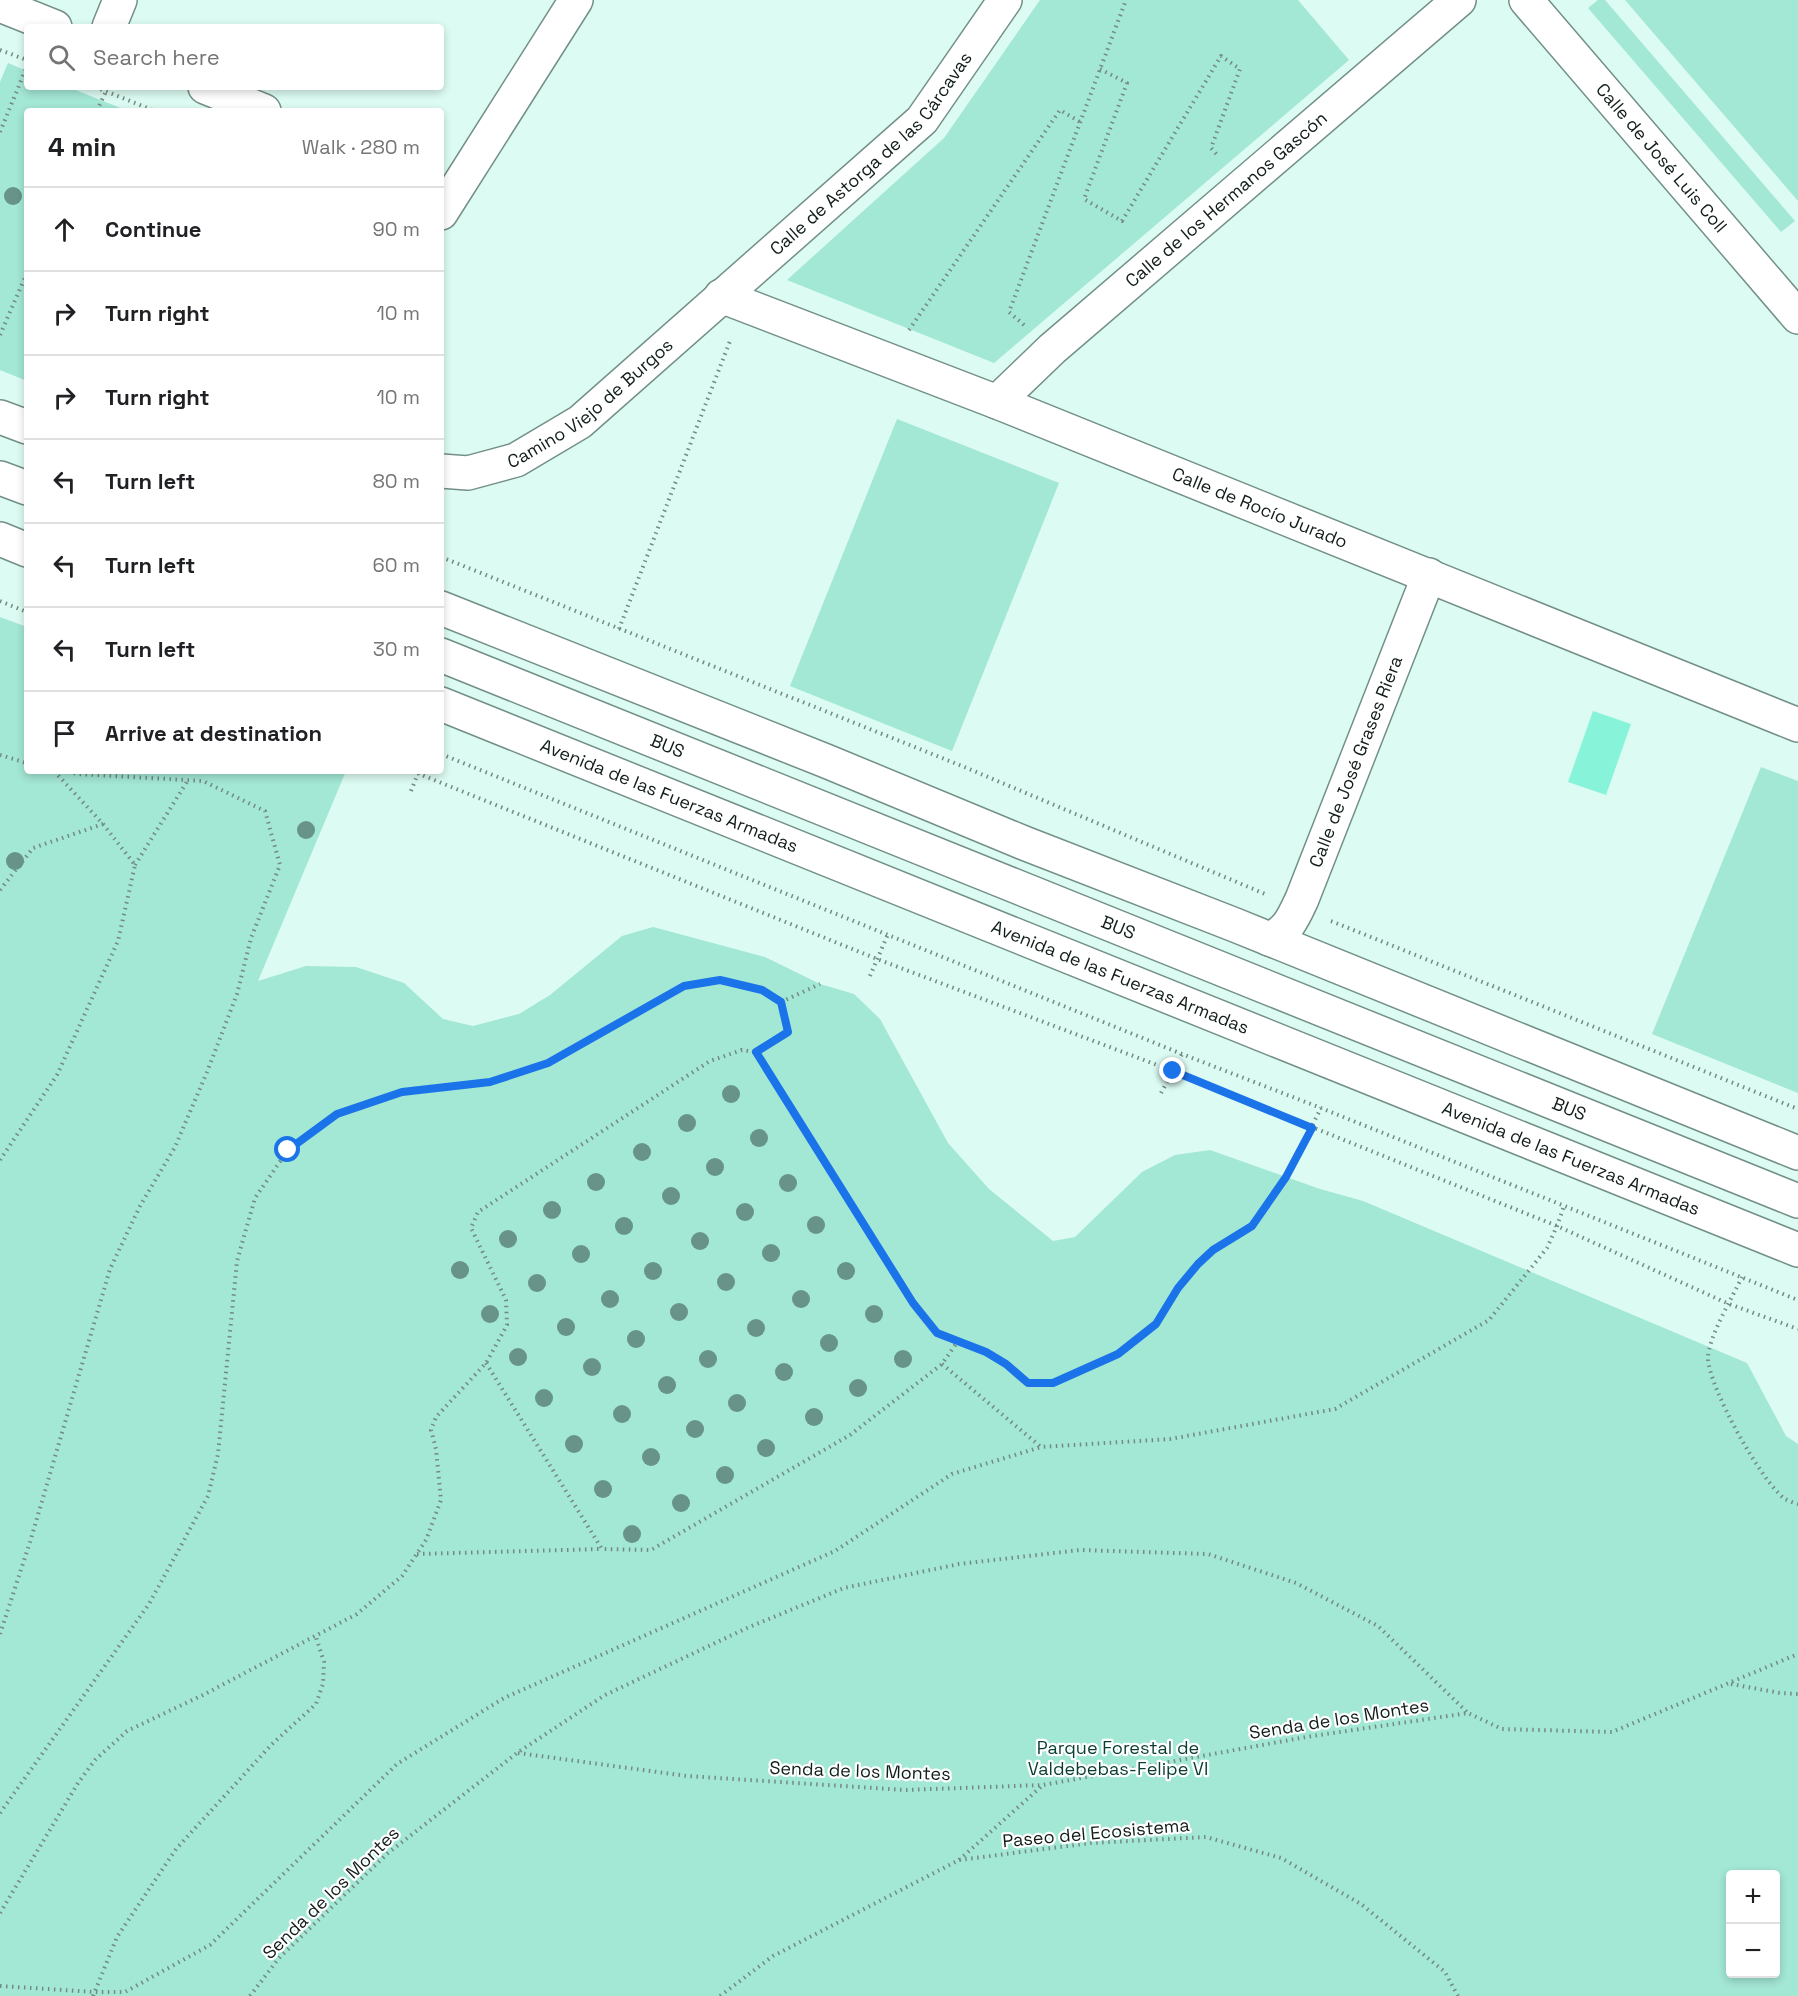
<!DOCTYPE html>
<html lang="en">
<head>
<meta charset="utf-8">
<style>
	:root { --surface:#fff; --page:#f2f2f2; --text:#202124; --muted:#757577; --line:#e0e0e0 }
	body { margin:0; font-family:"Space Grotesk",sans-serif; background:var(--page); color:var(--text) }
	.controls { position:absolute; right:18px; bottom:18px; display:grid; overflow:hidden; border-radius:6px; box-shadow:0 3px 9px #0003 }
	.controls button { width:54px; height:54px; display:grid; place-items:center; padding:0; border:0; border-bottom:2px solid var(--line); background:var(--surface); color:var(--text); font:30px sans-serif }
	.stop { position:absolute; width:18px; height:18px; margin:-14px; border:4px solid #1a73e8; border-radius:50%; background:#fff }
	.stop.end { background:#1a73e8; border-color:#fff; box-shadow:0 2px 6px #0008 }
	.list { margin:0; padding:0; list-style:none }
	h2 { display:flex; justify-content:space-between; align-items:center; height:78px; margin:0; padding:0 24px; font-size:26px }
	h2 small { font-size:20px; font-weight:400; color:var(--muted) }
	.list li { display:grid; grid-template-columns:39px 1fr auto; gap:18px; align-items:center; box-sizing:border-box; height:84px; padding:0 24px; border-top:2px solid var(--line) }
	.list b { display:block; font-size:22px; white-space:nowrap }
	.list em { font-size:20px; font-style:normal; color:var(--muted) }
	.icon { flex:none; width:33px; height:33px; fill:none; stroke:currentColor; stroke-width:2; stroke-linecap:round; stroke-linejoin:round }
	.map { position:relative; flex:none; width:1798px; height:1996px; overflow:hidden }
	.search { position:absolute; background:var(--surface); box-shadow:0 3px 9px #0003; left:24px; top:24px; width:420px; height:66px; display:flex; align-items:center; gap:15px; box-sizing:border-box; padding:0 21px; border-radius:6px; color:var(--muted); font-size:22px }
	.panel { position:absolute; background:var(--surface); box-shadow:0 3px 9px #0003; left:24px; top:108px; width:420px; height:666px; border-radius:6px }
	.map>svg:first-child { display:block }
	.green { fill:#a3e7d5; fill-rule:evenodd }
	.water { fill:#87f4d9 }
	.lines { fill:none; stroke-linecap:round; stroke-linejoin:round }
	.minor-casing { stroke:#739088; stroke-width:36 }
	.path { stroke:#748a83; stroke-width:4; stroke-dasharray:1.5 4.5; stroke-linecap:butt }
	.minor { stroke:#fff; stroke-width:33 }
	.tree { fill:#689389 }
	.route { stroke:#1a73e8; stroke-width:8 }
	.labels { text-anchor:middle; stroke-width:4.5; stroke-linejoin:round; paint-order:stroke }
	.street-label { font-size:18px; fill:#111d19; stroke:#fff }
	.park-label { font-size:18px; fill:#0a3e33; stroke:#fff }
</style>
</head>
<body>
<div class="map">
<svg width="1798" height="1996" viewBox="0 0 1798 1996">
	<rect width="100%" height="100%" fill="#dcfbf2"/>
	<g class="green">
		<path d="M 1040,0 L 1298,0 L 1349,60 L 994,363 L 787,280 L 944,138 Z"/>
		<path d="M 1598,0 L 1605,0 L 1795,221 L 1781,232 L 1588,8 Z"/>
		<path d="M 1625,0 L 1798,0 L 1798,201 Z"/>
		<path d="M 8,63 L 27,71 L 27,87 L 68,87 L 128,111 L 27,111 L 27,381 L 0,370 L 0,82 Z"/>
		<path d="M 897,419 L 1059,483 L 952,751 L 790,686 Z"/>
		<path d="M 0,617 L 27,627 L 27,771 L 346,771 L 258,981 L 306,966 L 356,967 L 404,983 L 443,1019 L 473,1026 L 519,1014 L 550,995 L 622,936 L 653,927 L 765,957 L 820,984 L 854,994 L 880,1019 L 948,1143 L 989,1189 L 1053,1241 L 1075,1237 L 1142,1172 L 1175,1155 L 1210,1150 L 1320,1189 L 1363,1201 L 1747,1363 L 1786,1436 L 1798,1444 L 1798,1996 L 0,1996 ZM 1730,1874 L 1776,1874 L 1776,1974 L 1730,1974 Z"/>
		<path d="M 1761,767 L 1798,781 L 1798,1093 L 1652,1034 Z"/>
	</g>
	<path class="water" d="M 1593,711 L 1631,724 L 1606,795 L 1568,782 Z"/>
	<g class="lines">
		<g class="minor-casing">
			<g id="minor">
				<path id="s1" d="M 1526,0 L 1798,317"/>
				<path d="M 0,5 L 55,27"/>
				<path d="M 109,27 L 120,0"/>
				<path d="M 205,87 L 264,111"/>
				<path d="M 441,213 L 576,0"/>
				<path id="s2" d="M 721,296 L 997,402 L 1798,725"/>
				<path id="s3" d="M 997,402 L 1052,349 L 1459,0"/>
				<path d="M 0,417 L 27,427"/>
				<path id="s4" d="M 441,471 L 468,473 L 516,460 L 580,422 L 922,120 L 1005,0"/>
				<path d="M 0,478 L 27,488"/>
				<path d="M 0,539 L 27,550"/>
				<path d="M 441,608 L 826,761 L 1024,843 L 1235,925 L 1798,1153"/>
				<path id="s5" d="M 441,655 L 1798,1201"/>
				<path id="s6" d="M 441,704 L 1798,1250"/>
				<path id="s7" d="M 1269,939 C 1288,932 1294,916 1302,899 L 1429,575"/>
			</g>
		</g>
		<g class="path">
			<path d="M 0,50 L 27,60"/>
			<path d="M 1100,69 L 1127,83 L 1084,199 L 1122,221 L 1221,56 L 1240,69 L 1211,148 L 1219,157"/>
			<path d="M 95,87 L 155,111"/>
			<path d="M 97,111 L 106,91"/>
			<path d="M 0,132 L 27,66"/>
			<path d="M 1024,325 L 1009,312 L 1126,0"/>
			<path d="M 909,330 L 1060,110 L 1080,122"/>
			<path d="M 0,335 L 27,273"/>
			<path d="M 441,557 L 962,766 L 1265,894"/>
			<path d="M 0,601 L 27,612"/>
			<path d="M 619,629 L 730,341"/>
			<path d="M 441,754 L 1182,1054 L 1321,1108 L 1798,1300"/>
			<path d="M 0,755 L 27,763"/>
			<path d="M 412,771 L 877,959 L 1173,1071 L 1557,1226 L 1729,1304 L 1798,1329"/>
			<path d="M 411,791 L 419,771"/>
			<path d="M 135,865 L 188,780"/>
			<path d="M 0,890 L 33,848 L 103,824"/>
			<path d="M 1331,921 L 1798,1109"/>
			<path d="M 870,976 L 888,934"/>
			<path d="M 781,1002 L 820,984"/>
			<path d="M 1161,1093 L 1182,1054"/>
			<path d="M 0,1160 L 57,1075 L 118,941 L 135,865 L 103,824 L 54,771"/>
			<path d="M 1742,1277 C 1733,1296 1708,1338 1708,1358 C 1708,1386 1762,1483 1785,1499 C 1789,1501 1794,1503 1798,1504"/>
			<path d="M 486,1363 L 602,1549 L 651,1550 L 850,1435 L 942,1364 L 958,1341"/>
			<path d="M 942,1364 L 1041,1447 L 1170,1439 L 1335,1409 L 1489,1320 L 1547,1248 L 1557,1226 L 1564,1206"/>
			<path d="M 417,1554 L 601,1549"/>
			<path d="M 0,1634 L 30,1542 L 110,1269 L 140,1206 L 175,1147 L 207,1072 L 237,994 L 251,938 L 280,865 L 265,811 L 203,781 L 78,774 L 63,771"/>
			<path d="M 1731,1684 L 1780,1693 L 1798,1694"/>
			<path d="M 518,1753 L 687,1776 L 905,1790 L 1043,1785 L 1306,1737 L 1468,1713 L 1502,1729 L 1612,1732 L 1798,1654"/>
			<path d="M 0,1813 L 149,1604 L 208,1496 L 218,1454 L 237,1261 L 255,1198 L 288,1150 L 337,1114 L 402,1092 L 490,1082 L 548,1063 L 684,986 L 720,979 L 762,990 L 781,1002 L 788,1032 L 756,1052"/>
			<path d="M 959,1860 L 1043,1785"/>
			<path d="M 0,1913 L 78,1783 L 95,1760 L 127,1731 L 203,1695 L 357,1614 L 402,1576 L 426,1540 L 441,1500 L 436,1449 L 431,1430 L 436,1417 L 486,1363 L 507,1325 L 506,1300 L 471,1228 L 478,1212 L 710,1061 L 742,1050 L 756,1052 L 913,1303 L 937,1333 L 986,1351 L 1006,1364 L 1027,1383 L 1053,1383 L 1118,1354 L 1156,1324 L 1178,1288 L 1198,1264 L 1213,1250 L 1252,1226 L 1286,1177 L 1321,1108"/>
			<path d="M 0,1986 L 95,1992 L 125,1992 L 210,1945 L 397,1764 L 504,1698 L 835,1551 L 952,1474 L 1041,1447"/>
			<path d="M 93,1996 L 117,1937 L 176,1849 L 272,1744 L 316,1704 L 323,1684 L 324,1662 L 316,1637"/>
			<path d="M 250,1996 L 279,1958 L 388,1853 L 517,1753 L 605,1695 L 747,1628 L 844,1588 L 959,1564 L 1080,1550 L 1208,1554 L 1296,1583 L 1378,1626 L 1468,1713"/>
			<path d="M 720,1996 L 773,1956 L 959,1860 L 1091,1843 L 1206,1837 L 1281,1858 L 1361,1904 L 1445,1972 L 1458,1996"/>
		</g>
		<use href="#minor" class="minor"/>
	</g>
	<g class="tree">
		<circle cx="13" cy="196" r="9"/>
		<circle cx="306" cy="830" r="9"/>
		<circle cx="15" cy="861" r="9"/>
		<circle cx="731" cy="1094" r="9"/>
		<circle cx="687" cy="1123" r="9"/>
		<circle cx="759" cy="1138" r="9"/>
		<circle cx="642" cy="1152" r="9"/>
		<circle cx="715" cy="1167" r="9"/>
		<circle cx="596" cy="1182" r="9"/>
		<circle cx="788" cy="1183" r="9"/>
		<circle cx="671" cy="1196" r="9"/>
		<circle cx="552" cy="1210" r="9"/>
		<circle cx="745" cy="1212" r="9"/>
		<circle cx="816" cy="1225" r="9"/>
		<circle cx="624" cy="1226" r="9"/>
		<circle cx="508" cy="1239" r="9"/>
		<circle cx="700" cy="1241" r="9"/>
		<circle cx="771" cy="1253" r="9"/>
		<circle cx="581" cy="1254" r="9"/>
		<circle cx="460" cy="1270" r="9"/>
		<circle cx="653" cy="1271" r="9"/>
		<circle cx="846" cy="1271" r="9"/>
		<circle cx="726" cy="1282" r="9"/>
		<circle cx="537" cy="1283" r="9"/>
		<circle cx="610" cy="1299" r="9"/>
		<circle cx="801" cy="1299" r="9"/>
		<circle cx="679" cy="1312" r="9"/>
		<circle cx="490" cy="1314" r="9"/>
		<circle cx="874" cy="1314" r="9"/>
		<circle cx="566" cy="1327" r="9"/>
		<circle cx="756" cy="1328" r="9"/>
		<circle cx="636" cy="1339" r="9"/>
		<circle cx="829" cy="1343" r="9"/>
		<circle cx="518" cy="1357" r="9"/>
		<circle cx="708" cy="1359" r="9"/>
		<circle cx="903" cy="1359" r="9"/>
		<circle cx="592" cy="1367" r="9"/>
		<circle cx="784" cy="1372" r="9"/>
		<circle cx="667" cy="1385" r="9"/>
		<circle cx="858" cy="1388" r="9"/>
		<circle cx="544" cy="1398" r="9"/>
		<circle cx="737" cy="1403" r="9"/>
		<circle cx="622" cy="1414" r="9"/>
		<circle cx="814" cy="1417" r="9"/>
		<circle cx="695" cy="1429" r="9"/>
		<circle cx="574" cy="1444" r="9"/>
		<circle cx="766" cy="1448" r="9"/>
		<circle cx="651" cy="1457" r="9"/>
		<circle cx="725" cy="1475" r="9"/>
		<circle cx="603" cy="1489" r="9"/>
		<circle cx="681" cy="1503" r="9"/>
		<circle cx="632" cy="1534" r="9"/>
	</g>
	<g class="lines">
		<path class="route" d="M 288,1150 L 337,1114 L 402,1092 L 490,1082 L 548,1063 L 684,986 L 720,980 L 762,990 L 781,1002 L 788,1032 L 756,1052 L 913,1303 L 937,1333 L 986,1352 L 1006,1364 L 1028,1383 L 1053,1383 L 1118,1354 L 1156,1324 L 1178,1288 L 1198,1264 L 1213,1250 L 1252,1226 L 1286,1177 L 1312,1128 L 1173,1071"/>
	</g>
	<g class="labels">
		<g class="street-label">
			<text dy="6" stroke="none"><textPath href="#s4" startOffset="548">Calle de Astorga de las Cárcavas</textPath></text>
			<text dy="6" stroke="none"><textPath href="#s1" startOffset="208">Calle de José Luis Coll</textPath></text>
			<text dy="6" stroke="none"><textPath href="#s3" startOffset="306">Calle de los Hermanos Gascón</textPath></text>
			<text dy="6" stroke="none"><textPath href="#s4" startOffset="170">Camino Viejo de Burgos</textPath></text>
			<text dy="6" stroke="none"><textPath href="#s2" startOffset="579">Calle de Rocío Jurado</textPath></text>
			<text dy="6" stroke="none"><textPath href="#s5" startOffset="244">BUS</textPath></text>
			<text dy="6" stroke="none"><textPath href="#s7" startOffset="201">Calle de José Grases Riera</textPath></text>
			<text dy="6" stroke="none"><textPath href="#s6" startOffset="246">Avenida de las Fuerzas Armadas</textPath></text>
			<text dy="6" stroke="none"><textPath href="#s5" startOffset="730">BUS</textPath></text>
			<text dy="6" stroke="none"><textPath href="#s6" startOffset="732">Avenida de las Fuerzas Armadas</textPath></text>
			<text dy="6" stroke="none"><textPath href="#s5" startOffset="1216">BUS</textPath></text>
			<text dy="6" stroke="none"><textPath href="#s6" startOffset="1218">Avenida de las Fuerzas Armadas</textPath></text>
			<text transform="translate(1339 1719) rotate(-9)" y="6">Senda de los Montes</text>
			<text transform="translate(860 1771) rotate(2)" y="6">Senda de los Montes</text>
			<text transform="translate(1096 1833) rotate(-5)" y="6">Paseo del Ecosistema</text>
			<text transform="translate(331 1893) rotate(-44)" y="6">Senda de los Montes</text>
		</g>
		<g class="park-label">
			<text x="1118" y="1754">Parque Forestal de<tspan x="1118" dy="21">Valdebebas-Felipe VI</tspan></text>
		</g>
	</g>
</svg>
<div class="controls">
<button>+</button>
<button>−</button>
</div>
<div class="stop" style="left:288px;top:1150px"></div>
<div class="stop end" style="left:1173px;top:1071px"></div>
<div class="search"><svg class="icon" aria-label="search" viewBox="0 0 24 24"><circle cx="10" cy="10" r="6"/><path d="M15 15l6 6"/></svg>Search here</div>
<section class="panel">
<h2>4 min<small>Walk · 280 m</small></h2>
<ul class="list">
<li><svg class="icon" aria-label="ahead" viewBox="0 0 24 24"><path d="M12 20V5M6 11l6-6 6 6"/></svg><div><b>Continue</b></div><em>90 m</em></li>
<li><svg class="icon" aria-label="right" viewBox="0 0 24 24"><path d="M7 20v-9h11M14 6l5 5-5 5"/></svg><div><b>Turn right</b></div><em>10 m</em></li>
<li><svg class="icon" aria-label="right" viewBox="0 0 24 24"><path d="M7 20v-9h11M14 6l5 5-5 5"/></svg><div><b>Turn right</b></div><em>10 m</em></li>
<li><svg class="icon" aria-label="left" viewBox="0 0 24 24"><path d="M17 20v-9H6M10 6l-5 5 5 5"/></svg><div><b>Turn left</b></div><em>80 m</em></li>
<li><svg class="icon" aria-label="left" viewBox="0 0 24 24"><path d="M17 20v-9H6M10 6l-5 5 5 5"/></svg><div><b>Turn left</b></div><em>60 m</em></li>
<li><svg class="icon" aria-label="left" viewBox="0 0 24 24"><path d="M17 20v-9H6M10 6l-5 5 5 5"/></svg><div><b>Turn left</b></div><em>30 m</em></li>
<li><svg class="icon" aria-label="arrive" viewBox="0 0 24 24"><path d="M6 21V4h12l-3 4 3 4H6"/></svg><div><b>Arrive at destination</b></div></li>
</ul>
</section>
</div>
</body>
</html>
